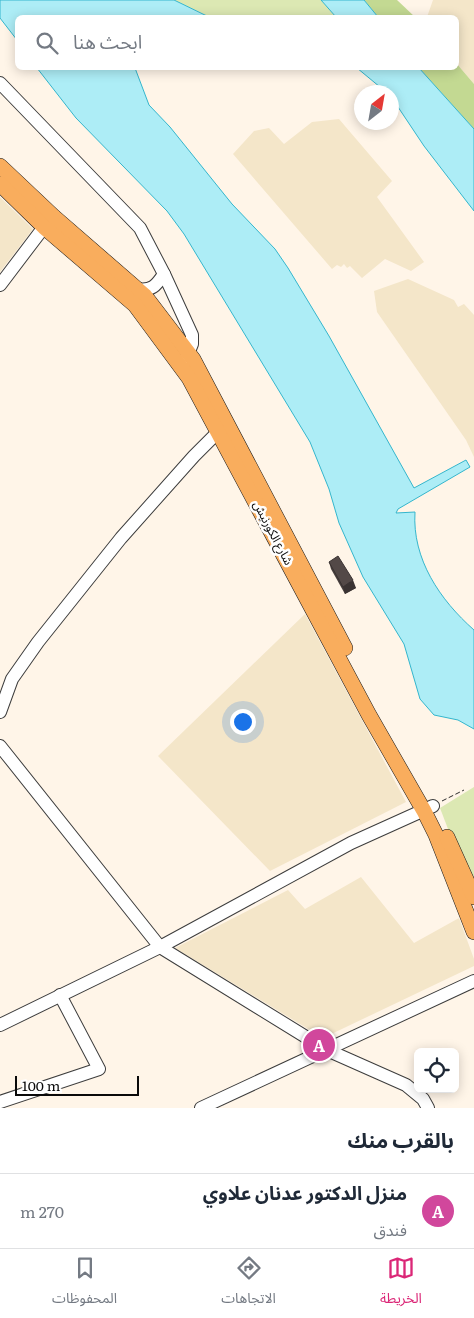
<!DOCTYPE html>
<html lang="ar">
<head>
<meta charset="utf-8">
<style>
	:root { --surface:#fff; --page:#f2f2f3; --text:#1f2937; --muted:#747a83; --line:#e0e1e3; --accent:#db2777 }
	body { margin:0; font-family:Literata,"Noto Sans Arabic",serif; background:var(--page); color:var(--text); direction:rtl }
	.controls { position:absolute; right:15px; bottom:15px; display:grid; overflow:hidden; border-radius:8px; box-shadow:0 2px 12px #0003 }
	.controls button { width:45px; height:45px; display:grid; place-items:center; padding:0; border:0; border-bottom:1px solid var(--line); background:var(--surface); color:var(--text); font:25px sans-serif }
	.compass { position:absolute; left:354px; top:85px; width:45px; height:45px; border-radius:50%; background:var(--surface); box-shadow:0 2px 12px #0003; rotate:31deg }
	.scale { position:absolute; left:15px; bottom:12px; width:124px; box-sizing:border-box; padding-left:5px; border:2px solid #0a0a0a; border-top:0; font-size:14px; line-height:18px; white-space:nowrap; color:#0a0a0a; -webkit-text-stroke:4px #fff; paint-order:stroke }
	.you { position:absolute; left:242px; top:721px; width:18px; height:18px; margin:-12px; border:4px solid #fff; border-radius:50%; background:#1a73e8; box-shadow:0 0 0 8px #1a73e833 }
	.badge { display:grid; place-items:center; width:32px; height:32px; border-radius:50%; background:var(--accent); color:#fff; font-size:16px; font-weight:700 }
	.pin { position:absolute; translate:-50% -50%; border:2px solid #fff; box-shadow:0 1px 5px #0006 }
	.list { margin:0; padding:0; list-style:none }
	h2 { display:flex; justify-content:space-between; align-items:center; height:65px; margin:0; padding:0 20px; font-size:21px }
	h2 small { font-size:16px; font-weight:400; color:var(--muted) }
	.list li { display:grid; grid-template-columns:32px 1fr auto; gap:15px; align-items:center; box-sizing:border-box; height:75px; padding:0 20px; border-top:1px solid var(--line) }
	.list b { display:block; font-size:19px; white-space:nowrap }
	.list p { margin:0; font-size:16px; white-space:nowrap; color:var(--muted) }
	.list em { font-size:16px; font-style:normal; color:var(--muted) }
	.icon { flex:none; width:28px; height:28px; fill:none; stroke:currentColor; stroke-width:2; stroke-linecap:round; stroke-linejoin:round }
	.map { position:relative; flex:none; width:474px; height:1108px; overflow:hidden; direction:ltr }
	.search { position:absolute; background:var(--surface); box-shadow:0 2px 12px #0003; left:15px; right:15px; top:15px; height:55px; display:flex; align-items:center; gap:12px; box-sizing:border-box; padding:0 18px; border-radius:8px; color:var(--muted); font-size:19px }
	.sheet { height:140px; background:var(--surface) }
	nav { display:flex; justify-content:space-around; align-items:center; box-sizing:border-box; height:70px; border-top:1px solid var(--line); background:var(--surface); font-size:14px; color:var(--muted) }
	nav a { display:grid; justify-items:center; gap:2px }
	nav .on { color:var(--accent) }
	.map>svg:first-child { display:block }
	.farmland { fill:#f4e6c9 }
	.green { fill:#dce8b3 }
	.forest { fill:#c3d992 }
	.water { fill:#adedf6; stroke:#34b6cd }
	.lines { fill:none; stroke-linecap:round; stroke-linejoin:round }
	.minor-casing { stroke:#3d3d3d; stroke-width:14 }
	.major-casing { stroke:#1b1b1b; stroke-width:16 }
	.path { stroke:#2c2c2c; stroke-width:1; stroke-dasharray:5 2.5; stroke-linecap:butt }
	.minor { stroke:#fff; stroke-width:12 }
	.major { stroke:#f9ad5d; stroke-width:15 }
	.wall { fill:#473f3d }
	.shaded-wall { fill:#3a3332 }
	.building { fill:#534947; stroke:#3a3332 }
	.labels { text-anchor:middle; stroke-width:5; stroke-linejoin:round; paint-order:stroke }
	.street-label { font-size:12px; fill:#0a0a0a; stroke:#fff }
</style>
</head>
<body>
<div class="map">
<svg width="474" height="1108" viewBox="0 0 474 1108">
	<rect width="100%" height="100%" fill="#fff5e8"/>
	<g class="farmland">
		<path d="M 433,0 L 474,0 L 474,84 L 457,64 L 456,18 L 427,17 Z"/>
		<path d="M 339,119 L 392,181 L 377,197 L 424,262 L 411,271 L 385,259 L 362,278 L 350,266 L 347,268 L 344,264 L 341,267 L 337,265 L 332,269 L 233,154 L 254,131 L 269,128 L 284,144 L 312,122 Z"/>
		<path d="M 0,197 L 33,229 L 0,272 Z"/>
		<path d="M 408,279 L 454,300 L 458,307 L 464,304 L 474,315 L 474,457 L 466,440 L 377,312 L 374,291 Z"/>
		<path d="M 305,614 L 406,802 L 270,871 L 158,756 Z"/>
		<path d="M 361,877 L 414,943 L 459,918 L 474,959 L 474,966 L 323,1038 L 175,948 L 288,890 L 305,909 Z"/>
	</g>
	<g class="green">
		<path d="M 174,0 L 321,0 L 336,17 L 209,17 Z"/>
		<path d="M 474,787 L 474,897 L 440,808 Z"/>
	</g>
	<g class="forest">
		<path d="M 364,0 L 397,0 L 415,17 L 378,17 Z"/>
		<path d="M 457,64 L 474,84 L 474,129 L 419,68 L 456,68 Z"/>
	</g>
	<g class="water">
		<path d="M 0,0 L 174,0 L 209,17 L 18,18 L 17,40 L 0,18 Z"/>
		<path d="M 321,0 L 364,0 L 378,17 L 336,17 Z"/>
		<path d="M 37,68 L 135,68 L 149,105 L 170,127 L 232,204 L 275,249 L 288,268 L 329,336 L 414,488 L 466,460 L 470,467 L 398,509 L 396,513 L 415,512 C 412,559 440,600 474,630 L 474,729 L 458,720 L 434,715 L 420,699 L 404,644 L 363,577 L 339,523 L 329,489 L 310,442 L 184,234 L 167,211 L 76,118 Z"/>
		<path d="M 357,68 L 419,68 L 474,129 L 474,211 L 424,146 L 392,98 L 392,92 L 386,92 Z"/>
	</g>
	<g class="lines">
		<g class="minor-casing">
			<g id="minor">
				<path d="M 0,83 L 140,228 L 164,274 L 192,335 L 192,344 L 185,361"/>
				<path d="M 0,285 L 44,227"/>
				<path d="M 137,289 C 152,291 156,286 164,274"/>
				<path d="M 0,712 L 12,679 L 38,642 L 121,538 L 194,456 L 219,431"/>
				<path d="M 0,746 L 160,947 L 327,1050 L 406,1085 L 423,1099 L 428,1108"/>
				<path d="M 0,1025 L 160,947 L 351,843 L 433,806"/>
				<path d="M 0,1102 L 99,1069 L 60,995"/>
				<path d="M 201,1108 L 474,981"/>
			</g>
		</g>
		<g class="major-casing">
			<g id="major">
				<path d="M 0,166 L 54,217 L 145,296 L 193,359 L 345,648"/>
				<path d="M 0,184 L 44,227 L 135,305 L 189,378 L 369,715 L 424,811 L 436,835 L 474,932"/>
				<path d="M 447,837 L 474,897"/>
			</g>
		</g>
		<path class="path" d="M 442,801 L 464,790"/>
		<use href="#minor" class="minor"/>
		<use href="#major" class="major"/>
	</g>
	<path class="wall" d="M 329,562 L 356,588 L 345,594 L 331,569 Z"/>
	<path class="shaded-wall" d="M 353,580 L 356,588 L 345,594 L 343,587 Z"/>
	<path class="building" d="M 338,556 L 353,580 L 343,587 L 329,562 Z"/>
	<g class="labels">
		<g class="street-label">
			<text transform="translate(273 533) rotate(62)" y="4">شارع الكورنيش</text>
		</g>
	</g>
</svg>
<div class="controls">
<button><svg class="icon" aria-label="locate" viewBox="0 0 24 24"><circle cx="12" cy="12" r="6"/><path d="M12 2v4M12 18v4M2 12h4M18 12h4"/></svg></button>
</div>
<svg class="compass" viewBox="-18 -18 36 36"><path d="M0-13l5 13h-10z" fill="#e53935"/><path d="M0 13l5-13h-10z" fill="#747a83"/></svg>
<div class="scale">100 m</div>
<div class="you"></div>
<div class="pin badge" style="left:319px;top:1045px;background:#d1479c">A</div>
<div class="search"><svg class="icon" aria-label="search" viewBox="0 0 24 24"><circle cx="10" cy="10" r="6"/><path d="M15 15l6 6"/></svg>ابحث هنا</div>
</div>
<section class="sheet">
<h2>بالقرب منك<small></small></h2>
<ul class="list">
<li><span class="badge" style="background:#d1479c">A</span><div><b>منزل الدكتور عدنان علاوي</b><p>فندق</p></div><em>270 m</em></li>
</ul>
</section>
<nav>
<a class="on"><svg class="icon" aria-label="map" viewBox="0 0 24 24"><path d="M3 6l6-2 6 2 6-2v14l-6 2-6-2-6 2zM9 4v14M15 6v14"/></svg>الخريطة</a>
<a><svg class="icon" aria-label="directions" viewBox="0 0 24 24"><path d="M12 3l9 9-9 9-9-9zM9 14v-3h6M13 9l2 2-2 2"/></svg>الاتجاهات</a>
<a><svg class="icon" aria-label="saved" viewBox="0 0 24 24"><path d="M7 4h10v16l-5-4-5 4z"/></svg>المحفوظات</a>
</nav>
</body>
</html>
